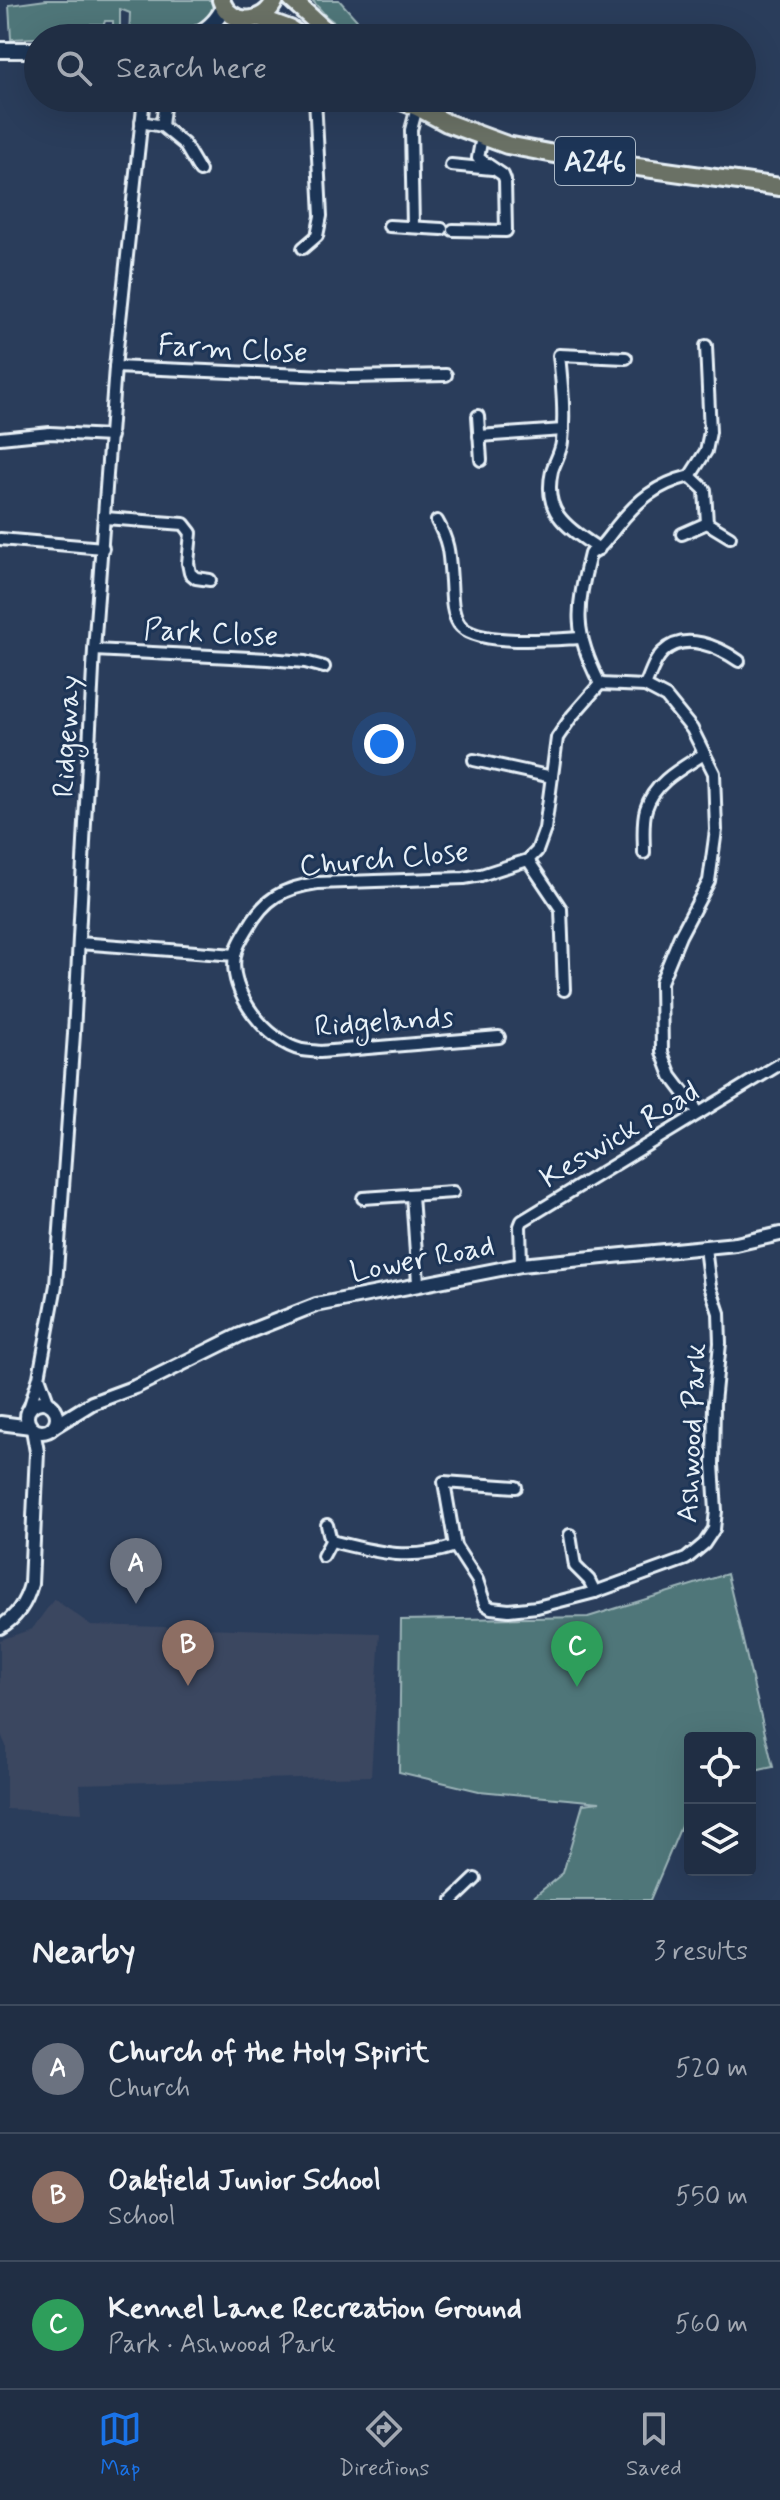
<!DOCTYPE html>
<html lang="en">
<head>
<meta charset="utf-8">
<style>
	:root { --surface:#202e44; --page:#2d3a4f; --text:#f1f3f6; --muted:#a2a8b2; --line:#3d4a5d; --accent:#1a73e8 }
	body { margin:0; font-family:Mynerve,sans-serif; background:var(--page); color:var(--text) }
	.controls { position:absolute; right:24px; bottom:24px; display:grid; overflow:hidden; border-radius:8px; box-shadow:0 8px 32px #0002 }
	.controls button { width:72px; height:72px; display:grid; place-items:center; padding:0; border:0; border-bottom:2px solid var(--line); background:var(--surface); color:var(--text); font:40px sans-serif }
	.you { position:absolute; left:384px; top:744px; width:28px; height:28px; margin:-20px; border:6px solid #fff; border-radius:50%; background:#1a73e8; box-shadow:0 0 0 12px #1a73e833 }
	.badge { display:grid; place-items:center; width:52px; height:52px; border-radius:50%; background:var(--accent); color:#fff; font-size:26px; font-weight:700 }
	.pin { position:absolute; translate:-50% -66px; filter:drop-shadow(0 2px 4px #0008) }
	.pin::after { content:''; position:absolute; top:42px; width:28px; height:24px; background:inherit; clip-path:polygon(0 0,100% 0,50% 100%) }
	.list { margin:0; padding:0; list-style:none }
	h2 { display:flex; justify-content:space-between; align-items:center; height:104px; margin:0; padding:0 32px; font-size:34px }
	h2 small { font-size:26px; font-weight:400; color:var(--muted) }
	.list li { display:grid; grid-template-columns:52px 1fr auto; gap:24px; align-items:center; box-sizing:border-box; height:128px; padding:0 32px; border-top:2px solid var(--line) }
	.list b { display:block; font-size:30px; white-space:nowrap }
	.list p { margin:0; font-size:26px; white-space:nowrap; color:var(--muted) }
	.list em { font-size:26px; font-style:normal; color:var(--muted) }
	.icon { flex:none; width:44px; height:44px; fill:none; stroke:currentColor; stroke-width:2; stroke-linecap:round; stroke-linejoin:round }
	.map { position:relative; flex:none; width:780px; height:1900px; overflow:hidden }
	.search { position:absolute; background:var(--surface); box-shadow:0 8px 32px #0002; left:24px; right:24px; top:24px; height:88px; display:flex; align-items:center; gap:20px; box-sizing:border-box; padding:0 28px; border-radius:44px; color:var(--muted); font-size:30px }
	.sheet { height:488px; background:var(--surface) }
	nav { display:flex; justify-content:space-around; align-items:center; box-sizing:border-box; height:112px; border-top:2px solid var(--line); background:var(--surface); font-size:22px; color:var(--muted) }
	nav a { display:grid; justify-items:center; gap:4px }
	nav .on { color:var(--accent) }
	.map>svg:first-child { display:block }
	.built { fill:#3a4660 }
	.green { fill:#507679; stroke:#9cb4b8; stroke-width:2 }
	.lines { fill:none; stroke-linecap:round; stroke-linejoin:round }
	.minor-casing { stroke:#e8f1f8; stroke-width:16 }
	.tertiary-casing { stroke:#e8f1f8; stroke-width:18 }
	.secondary-casing { stroke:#e8f1f8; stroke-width:20 }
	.primary-casing { stroke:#e8f1f8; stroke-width:22 }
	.minor { stroke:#1d3557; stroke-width:10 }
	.tertiary { stroke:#1d3557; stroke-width:12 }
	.secondary { stroke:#1d3557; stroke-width:14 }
	.primary { stroke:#6b7165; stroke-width:16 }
	.labels { text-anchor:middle; stroke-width:6; stroke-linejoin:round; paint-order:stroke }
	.shield { fill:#1d3557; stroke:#abb9c8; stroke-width:2 }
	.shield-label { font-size:28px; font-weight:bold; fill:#e8f1f8 }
	.street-label { font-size:30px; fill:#e8f1f8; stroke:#1d3557 }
</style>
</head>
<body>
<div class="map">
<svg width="780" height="1900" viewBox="0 0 780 1900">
	<rect width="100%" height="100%" fill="#2a3d5b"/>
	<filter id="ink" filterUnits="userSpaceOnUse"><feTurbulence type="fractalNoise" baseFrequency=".0125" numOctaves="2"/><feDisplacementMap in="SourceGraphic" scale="16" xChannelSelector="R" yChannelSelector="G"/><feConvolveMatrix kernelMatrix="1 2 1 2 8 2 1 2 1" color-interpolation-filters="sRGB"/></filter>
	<g filter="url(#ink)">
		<path class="built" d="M 54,1599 L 91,1625 L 380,1633 L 371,1776 L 80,1784 L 82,1813 L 6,1809 L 6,1746 L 0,1732 L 0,1640 L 32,1629 Z"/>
		<g class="green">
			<path d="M 46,0 L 213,0 C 213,38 156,38 129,38 L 130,13 L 120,9 L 120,37 L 113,36 L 113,21 L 105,21 L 104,24 L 91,24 L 91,34 L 83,34 L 83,36 L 11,39 L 9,5 Z"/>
			<path d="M 312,0 L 339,0 L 373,38 L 355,38 L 326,16 Z"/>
			<path d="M 727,1574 L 773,1767 L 750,1772 L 750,1738 L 690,1738 L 690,1805 L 650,1900 L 530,1900 L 563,1873 L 583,1804 L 600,1802 L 479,1791 L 399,1772 L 401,1620 L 588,1617 Z"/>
		</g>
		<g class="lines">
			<g class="minor-casing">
				<g id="minor">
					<path d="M 141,122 L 162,126 L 184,144 L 200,171"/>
					<path d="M 162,126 L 165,98"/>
					<path d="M 451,165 L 492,169"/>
					<path d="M 389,226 L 442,229"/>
					<path d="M 413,226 L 411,130 L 417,107"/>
					<path d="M 453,230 L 506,231 L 505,180 L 503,175 L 478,158 L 482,137"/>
					<path d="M 303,248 L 317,236 L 321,216 L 315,98"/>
					<path d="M 115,367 L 350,377 L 446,375"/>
					<path d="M 478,416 L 481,460"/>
					<path d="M 479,436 L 563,430"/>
					<path d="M 0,438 L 50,433 L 111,436"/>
					<path d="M 690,476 L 705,490 L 707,523"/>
					<path d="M 105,518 L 184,524 L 191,533 L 188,563 L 190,573 L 196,578 L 210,580"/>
					<path d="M 437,521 C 450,544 449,556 451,581 C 452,595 451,612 459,624 C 475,647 555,639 581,638"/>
					<path d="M 707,523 L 730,537"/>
					<path d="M 682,534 L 707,523"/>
					<path d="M 0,539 L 103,548"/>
					<path d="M 599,549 C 569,528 542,514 552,471 C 555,461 561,452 562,442 C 565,412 562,384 559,355 L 626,358"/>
					<path d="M 94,650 L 268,659 L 305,662 L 324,667"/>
					<path d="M 600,684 L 645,686 L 666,697 L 692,729 L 714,773 L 716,830 L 709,881 L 680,936 L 661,982 L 662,1052 L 671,1076 L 699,1113"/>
					<path d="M 600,684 C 573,630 576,611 590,554 C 602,548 608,537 617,526 C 638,500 657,484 690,476 L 706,451 L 710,432 L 706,346"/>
					<path d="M 645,686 C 650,675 654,660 663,652 C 685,631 719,647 739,661"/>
					<path d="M 474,760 L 552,777"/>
					<path d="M 644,853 C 644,839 642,822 646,809 C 654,782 682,768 704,754"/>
					<path d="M 528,860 L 561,909 L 564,990"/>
					<path d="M 79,943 L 235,955"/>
					<path d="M 499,1037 L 320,1052 C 314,1051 308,1051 302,1050 C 267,1042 228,992 235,956 C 236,947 243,936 248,928 C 265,898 283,888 317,883 L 464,878 L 481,875 L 528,860 L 537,851 L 545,829 L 557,738 L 572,716 L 600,684"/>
					<path d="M 412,1195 L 418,1283"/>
					<path d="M 363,1198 L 453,1192"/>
					<path d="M 521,1265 L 520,1226 L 522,1221 L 780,1064"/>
					<path d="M 40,1379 L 49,1404"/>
					<path d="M 29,1409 L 39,1377 L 56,1285 L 74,1034 L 94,650 L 115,367 L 144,98"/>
					<path d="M 516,1487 L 444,1482 L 455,1546 L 477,1580 L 485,1604 L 491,1608 L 509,1610 L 537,1607 L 595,1592 L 686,1559 L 704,1544 L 714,1529 L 716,1511 L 713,1464 L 714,1403 L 720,1343 L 719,1313 L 710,1286 L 705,1248"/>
					<path d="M 570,1535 L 575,1566 L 589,1580 L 595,1592"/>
					<path d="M 331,1541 C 376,1552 409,1562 455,1546"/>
					<path d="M 323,1556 L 331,1541 L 327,1525"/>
					<path d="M 453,1900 L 475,1879"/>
				</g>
			</g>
			<g class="tertiary-casing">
				<g id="tertiary">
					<circle cx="42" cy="1417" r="15"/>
					<path d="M 0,1423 L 31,1427"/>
					<path d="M 53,1427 L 92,1403 L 135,1387 L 240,1335 L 316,1305 L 521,1265 L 736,1244 L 780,1234"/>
					<path d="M 0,1627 C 17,1617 26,1603 31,1584 L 37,1452 L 33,1429"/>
				</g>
			</g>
			<g class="secondary-casing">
				<g id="secondary">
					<path d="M 189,38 C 205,32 217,23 224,6"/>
					<path d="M 226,38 L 245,20"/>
					<path d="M 0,50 L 38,50"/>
				</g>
			</g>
			<g class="primary-casing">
				<g id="primary">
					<path d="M 221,0 C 230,27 265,25 275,0"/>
					<path d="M 292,0 L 334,38"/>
					<path d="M 260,18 L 290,29 L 303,38"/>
					<path d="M 394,98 L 417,107 L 447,123 L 507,145 L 581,159 L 780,187"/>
				</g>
			</g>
			<use href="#minor" class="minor"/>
			<use href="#tertiary" class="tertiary"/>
			<use href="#secondary" class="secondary"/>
			<use href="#primary" class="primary"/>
		</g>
	</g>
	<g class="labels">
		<rect class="shield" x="555" y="137" width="80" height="48" rx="6"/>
		<g class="shield-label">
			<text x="595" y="171">A246</text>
		</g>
		<g class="street-label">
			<text transform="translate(233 348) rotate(3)" y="10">Farm Close</text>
			<text transform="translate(211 632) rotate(3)" y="10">Park Close</text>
			<text transform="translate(66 736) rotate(-87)" y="10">Ridgeway</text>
			<text transform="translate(384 858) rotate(-5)" y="10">Church Close</text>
			<text transform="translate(384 1021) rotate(-4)" y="10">Ridgelands</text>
			<text transform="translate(619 1134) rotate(-31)" y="10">Keswick Road</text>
			<text transform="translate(422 1258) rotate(-11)" y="10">Lower Road</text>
			<text transform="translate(691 1433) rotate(-87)" y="10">Ashwood Park</text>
		</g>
	</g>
</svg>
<div class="controls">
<button><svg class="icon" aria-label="locate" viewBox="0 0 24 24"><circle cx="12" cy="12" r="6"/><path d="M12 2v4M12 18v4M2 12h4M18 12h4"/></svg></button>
<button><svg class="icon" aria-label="layers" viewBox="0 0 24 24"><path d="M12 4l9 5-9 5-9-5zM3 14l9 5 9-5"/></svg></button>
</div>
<div class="you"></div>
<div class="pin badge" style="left:136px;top:1604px;background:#6b7280">A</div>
<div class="pin badge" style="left:188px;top:1686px;background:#8d6e63">B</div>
<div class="pin badge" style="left:577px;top:1687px;background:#2e9e5b">C</div>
<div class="search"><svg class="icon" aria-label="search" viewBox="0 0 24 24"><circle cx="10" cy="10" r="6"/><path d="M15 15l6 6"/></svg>Search here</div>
</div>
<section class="sheet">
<h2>Nearby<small>3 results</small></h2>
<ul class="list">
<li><span class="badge" style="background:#6b7280">A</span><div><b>Church of the Holy Spirit</b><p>Church</p></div><em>520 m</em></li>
<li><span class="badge" style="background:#8d6e63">B</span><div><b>Oakfield Junior School</b><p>School</p></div><em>550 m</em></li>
<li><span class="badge" style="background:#2e9e5b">C</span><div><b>Kennel Lane Recreation Ground</b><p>Park · Ashwood Park</p></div><em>560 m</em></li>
</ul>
</section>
<nav>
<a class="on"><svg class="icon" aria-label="map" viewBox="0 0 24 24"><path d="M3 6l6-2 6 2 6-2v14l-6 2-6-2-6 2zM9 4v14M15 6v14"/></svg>Map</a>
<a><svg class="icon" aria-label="directions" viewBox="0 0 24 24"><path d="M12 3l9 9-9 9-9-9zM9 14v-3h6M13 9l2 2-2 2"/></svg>Directions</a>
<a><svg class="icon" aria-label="saved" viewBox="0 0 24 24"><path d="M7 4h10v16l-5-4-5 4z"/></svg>Saved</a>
</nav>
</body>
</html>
